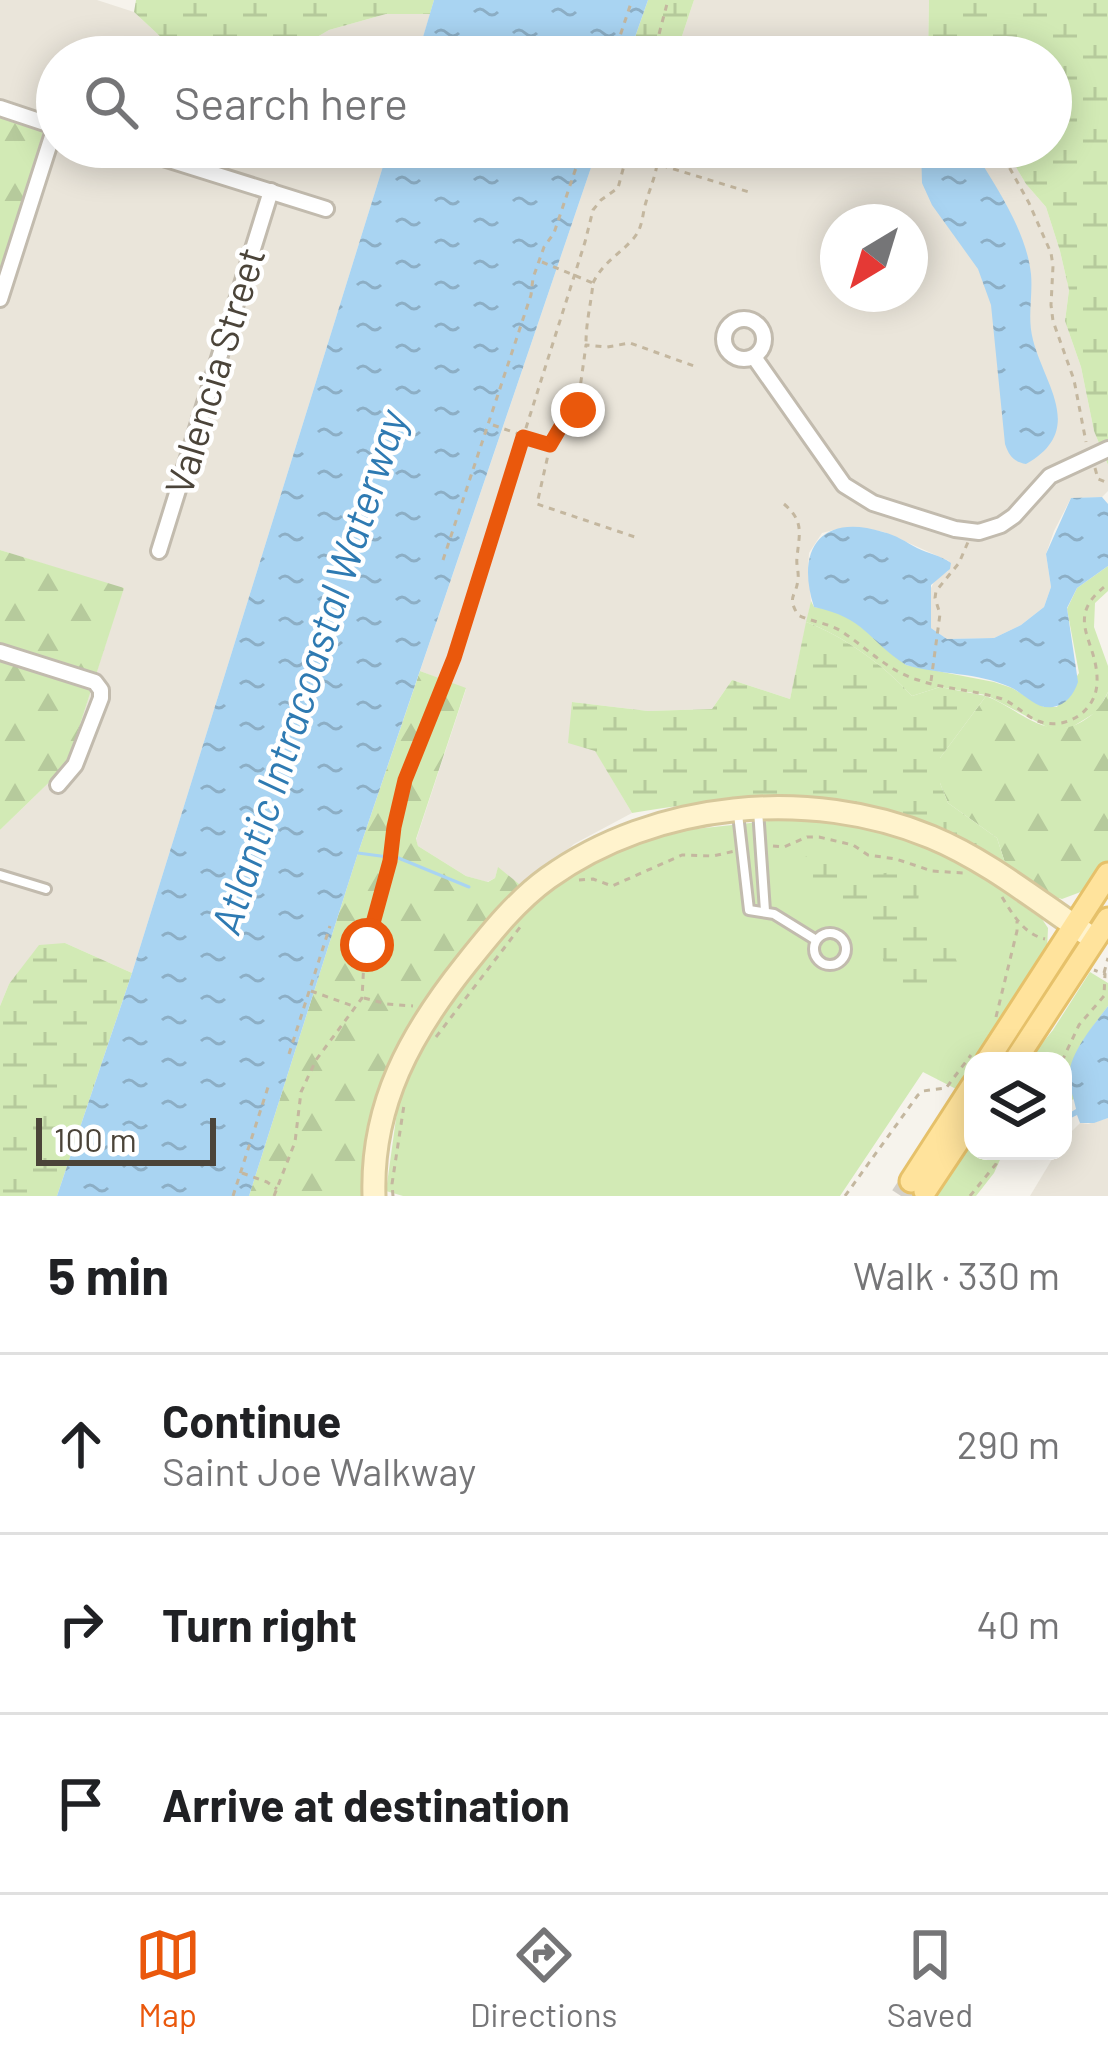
<!DOCTYPE html>
<html lang="en">
<head>
<meta charset="utf-8">
<style>
	:root { --surface:#fff; --page:#f6f6f6; --text:#202124; --muted:#757577; --line:#e0e0e0; --accent:#ea580c }
	body { margin:0; font-family:Barlow,sans-serif; background:var(--page); color:var(--text) }
	.controls { position:absolute; right:36px; bottom:36px; display:grid; overflow:hidden; border-radius:24px; box-shadow:0 6px 30px #0003 }
	.controls button { width:108px; height:108px; display:grid; place-items:center; padding:0; border:0; border-bottom:3px solid var(--line); background:var(--surface); color:var(--text); font:60px sans-serif }
	.compass { position:absolute; left:820px; top:204px; width:108px; height:108px; border-radius:50%; background:var(--surface); box-shadow:0 6px 30px #0003; rotate:218deg }
	.scale { position:absolute; left:36px; bottom:30px; width:180px; box-sizing:border-box; padding-left:12px; border:6px solid #4b4439; border-top:0; font-size:33px; line-height:42px; white-space:nowrap; color:#4b4439; -webkit-text-stroke:9px #fff; paint-order:stroke }
	.stop { position:absolute; width:36px; height:36px; margin:-27px; border:9px solid #ea580c; border-radius:50%; background:#fff }
	.stop.end { background:#ea580c; border-color:#fff; box-shadow:0 3px 12px #0008 }
	.list { margin:0; padding:0; list-style:none }
	h2 { display:flex; justify-content:space-between; align-items:center; height:156px; margin:0; padding:0 48px; font-size:51px }
	h2 small { font-size:39px; font-weight:400; color:var(--muted) }
	.list li { display:grid; grid-template-columns:78px 1fr auto; gap:36px; align-items:center; box-sizing:border-box; height:180px; padding:0 48px; border-top:3px solid var(--line) }
	.list b { display:block; font-size:45px; white-space:nowrap }
	.list p { margin:0; font-size:39px; white-space:nowrap; color:var(--muted) }
	.list em { font-size:39px; font-style:normal; color:var(--muted) }
	.icon { flex:none; width:66px; height:66px; fill:none; stroke:currentColor; stroke-width:2; stroke-linecap:round; stroke-linejoin:round }
	.map { position:relative; flex:none; width:1108px; height:1196px; overflow:hidden }
	.search { position:absolute; background:var(--surface); box-shadow:0 6px 30px #0003; left:36px; right:36px; top:36px; height:132px; display:flex; align-items:center; gap:30px; box-sizing:border-box; padding:0 42px; border-radius:66px; color:var(--muted); font-size:45px }
	.sheet { height:696px; background:var(--surface) }
	nav { display:flex; justify-content:space-around; align-items:center; box-sizing:border-box; height:168px; border-top:3px solid var(--line); background:var(--surface); font-size:33px; color:var(--muted) }
	nav a { display:grid; justify-items:center; gap:6px }
	nav .on { color:var(--accent) }
	.map>svg:first-child { display:block }
	.residential { fill:#eae5da; fill-rule:evenodd }
	.grass { fill:#d2eab5 }
	.forest { fill:url(#forest-firs) }
	.wetland { fill:url(#wetland-marsh) }
	.water { fill:url(#water-ripples) }
	.lines { fill:none; stroke-linecap:round; stroke-linejoin:round }
	.stream { stroke:#a9d4f2; stroke-width:3 }
	.primary-tunnel { stroke:#d4d0c8; stroke-width:21; stroke-dasharray:21 10; stroke-linecap:butt }
	.lane-casing { stroke:#c2bbae; stroke-width:14 }
	.street-casing { stroke:#c2bbae; stroke-width:20 }
	.secondary-casing { stroke:#d6c79b; stroke-width:27 }
	.primary-casing { stroke:#e6c16a; stroke-width:27 }
	.path { stroke:#c4b79f; stroke-width:3; stroke-dasharray:6 6; stroke-linecap:butt }
	.lane { stroke:#fff; stroke-width:8 }
	.street { stroke:#fff; stroke-width:14 }
	.secondary { stroke:#fff3cd; stroke-width:21 }
	.primary { stroke:#ffe39c; stroke-width:21 }
	.path-bridge { stroke:#c4b79f; stroke-width:3; stroke-dasharray:6 6; stroke-linecap:butt }
	.route { stroke:#ea580c; stroke-width:15 }
	.labels { text-anchor:middle; stroke-width:9; stroke-linejoin:round; paint-order:stroke }
	.street-label { font-size:39px; fill:#4b4439; stroke:#fff }
	.water-label { font-size:42px; font-style:italic; fill:#2e7ab2; stroke:#fff }
</style>
</head>
<body>
<div class="map">
<svg width="1108" height="1196" viewBox="0 0 1108 1196">
	<defs>
		<pattern id="forest-firs" width="22" height="20" patternUnits="userSpaceOnUse" patternTransform="scale(3)"><rect width="22" height="20" fill="#d2eab5"/><path d="M5 1l3.5 6h-7zM16 11l3.5 6h-7z" fill="#b6ca9c"/></pattern>
		<pattern id="wetland-marsh" width="20" height="14" patternUnits="userSpaceOnUse" patternTransform="scale(3)"><rect width="20" height="14" fill="#d2eab5"/><path d="M1 5h8M5 5V1M11 12h8M15 12V8" fill="none" stroke="#b6ca9c"/></pattern>
		<pattern id="water-ripples" width="26" height="14" patternUnits="userSpaceOnUse" patternTransform="scale(3)"><rect width="26" height="14" fill="#a9d4f2"/><path d="M2 4q2-2 4 0t4 0M15 11q2-2 4 0t4 0" fill="none" stroke="#8caec5"/></pattern>
	</defs>
	<rect width="100%" height="100%" fill="#f6f3ec"/>
	<g class="residential">
		<path d="M 0,0 L 97,0 L 134,12 L 164,40 L 288,54 L 329,30 L 386,14 L 430,14 L 417,57 L 57,57 L 57,147 L 389,147 L 132,973 L 65,943 L 9,984 L 0,1006 L 0,830 L 67,765 L 123,589 L 0,550 Z"/>
		<path d="M 694,0 L 929,0 L 928,57 L 675,57 Z"/>
		<path d="M 598,147 L 1004,147 L 1026,184 L 1046,207 L 1060,251 L 1069,290 L 1065,321 L 1081,367 L 1094,431 L 1108,465 L 1108,491 L 1102,497 L 1071,498 L 1054,531 L 1046,554 L 1051,587 L 1044,607 L 1021,625 L 994,638 L 947,639 L 931,628 L 930,590 L 935,580 L 948,571 L 949,561 L 884,532 L 856,527 L 837,529 L 822,533 L 809,553 L 808,570 L 811,601 L 790,699 L 732,680 L 712,709 L 648,711 L 572,702 L 595,750 L 632,813 L 574,844 L 524,888 L 498,868 L 495,878 L 487,882 L 466,876 L 418,846 L 416,840 L 466,689 L 420,671 ZM 838,222 L 910,222 L 910,294 L 838,294 Z"/>
		<path d="M 1108,1118 L 1108,1196 L 1030,1196 L 1057,1151 L 1063,1151 L 1063,1140 L 1080,1123 L 1088,1124 Z"/>
	</g>
	<g class="grass">
		<path d="M 1108,566 L 1108,591 L 1095,603 L 1094,627 L 1108,666 L 1108,692 L 1098,711 L 1072,727 L 1058,729 L 1047,727 L 986,695 L 940,687 L 912,696 C 885,666 844,636 806,622 L 811,601 L 814,607 L 833,610 L 851,618 L 906,665 L 994,682 L 1012,688 L 1044,707 L 1057,707 L 1079,673 L 1067,609 L 1077,588 Z"/>
		<path d="M 796,818 C 839,823 884,826 924,843 C 964,859 1006,895 1042,919 L 1048,928 L 1047,950 L 976,1061 L 973,1061 L 973,1066 L 958,1090 L 923,1072 L 840,1196 L 403,1196 L 386,1191 L 400,1090 L 428,1026 L 520,914 L 568,876 L 615,851 L 668,832 Z"/>
		<path d="M 1090,972 L 1108,983 L 1108,1006 L 1091,1029 L 1071,1068 L 1070,1084 L 1074,1099 L 1063,1103 L 1063,1061 L 1028,1061 L 1053,1030 Z"/>
		<path d="M 973,1133 L 973,1151 L 1004,1151 L 994,1173 L 976,1196 L 933,1196 Z"/>
	</g>
	<g class="forest">
		<path d="M 0,112 L 45,125 L 0,282 Z"/>
		<path d="M 0,550 L 124,588 L 67,765 L 0,830 Z"/>
		<path d="M 420,671 L 466,688 L 416,839 L 418,846 L 466,876 L 488,882 L 495,878 L 498,867 L 524,888 L 418,1018 L 365,1196 L 249,1196 L 358,853 Z"/>
		<path d="M 1108,692 L 1108,863 L 1086,890 L 1062,899 L 1051,896 L 1007,869 L 997,838 L 948,803 L 940,783 L 940,758 L 986,696 C 1018,708 1047,743 1083,721 C 1096,713 1102,705 1108,692 Z"/>
	</g>
	<g class="wetland">
		<path d="M 136,0 L 434,0 L 430,14 L 386,14 L 329,30 L 288,54 L 231,49 L 164,40 L 134,12 Z"/>
		<path d="M 648,0 L 694,0 L 675,57 L 628,57 Z"/>
		<path d="M 929,0 L 1108,0 L 1108,465 L 1094,431 L 1081,367 L 1065,321 L 1069,290 L 1060,251 L 1046,207 L 1026,184 L 1004,147 L 1051,147 L 1051,57 L 928,57 Z"/>
		<path d="M 806,622 C 844,636 885,666 912,696 L 940,687 L 986,696 L 940,758 L 940,783 L 948,803 L 997,838 L 1007,869 C 969,851 928,827 889,814 C 811,788 712,800 632,813 L 595,751 L 568,743 L 572,702 L 648,711 L 712,709 L 732,680 L 790,699 Z"/>
		<path d="M 812,854 C 827,859 842,869 857,873 C 886,880 894,860 919,888 L 917,925 L 954,954 L 961,973 L 952,984 C 940,977 930,984 917,989 L 891,978 L 885,971 L 881,948 L 870,929 L 850,914 L 819,898 L 799,879 L 800,859 Z"/>
		<path d="M 65,943 L 132,973 L 57,1196 L 0,1196 L 0,1006 L 9,984 L 39,945 Z"/>
	</g>
	<g class="water">
		<path d="M 434,0 L 648,0 L 628,57 L 417,57 Z"/>
		<path d="M 389,147 L 598,147 L 358,853 L 249,1196 L 57,1196 L 132,973 Z"/>
		<path d="M 921,147 L 972,147 C 995,186 1026,229 1031,274 C 1033,297 1027,317 1033,340 C 1045,386 1086,430 1026,464 C 1014,462 1009,456 1005,444 L 991,305 L 978,269 L 932,205 L 922,183 Z"/>
		<path d="M 1102,497 L 1108,504 L 1108,566 L 1077,588 L 1067,608 L 1078,682 C 1074,694 1066,705 1053,707 C 1036,710 1024,693 1010,687 C 977,672 940,675 906,665 C 867,640 866,618 814,607 C 795,548 822,513 883,532 C 896,535 906,542 917,548 C 929,554 940,555 951,563 L 950,569 L 931,585 L 931,628 L 947,639 L 994,638 L 1021,625 L 1044,607 L 1051,587 L 1046,554 L 1071,498 Z"/>
		<path d="M 1108,1006 L 1108,1118 L 1094,1123 L 1080,1123 L 1077,1115 L 1063,1122 L 1063,1117 L 1076,1109 C 1074,1099 1070,1089 1069,1079 C 1068,1054 1094,1025 1108,1006 Z"/>
	</g>
	<g class="lines">
		<g class="stream">
			<path d="M 358,853 L 388,857"/>
			<path d="M 396,857 L 469,887"/>
		</g>
		<path class="primary-tunnel" d="M 901,1196 L 911,1181"/>
		<g class="lane-casing">
			<g id="lane">
				<path d="M 758,810 L 765,911"/>
				<path d="M 738,814 L 749,910 L 774,914 L 816,940"/>
				<path d="M 0,875 L 46,889"/>
				<circle cx="830" cy="949" r="16"/>
			</g>
		</g>
		<g class="street-casing">
			<g id="street">
				<path d="M 0,108 L 57,127"/>
				<path d="M 128,147 L 326,209"/>
				<path d="M 0,299 L 55,127"/>
				<circle cx="744" cy="339" r="20"/>
				<path d="M 754,357 L 844,485 L 873,503 L 955,529 L 979,532 L 1001,525 L 1014,516 L 1050,476 L 1108,449"/>
				<path d="M 159,551 L 271,191"/>
				<path d="M 0,652 L 95,682 L 101,690 L 101,698 L 75,765 L 58,785"/>
			</g>
		</g>
		<g class="secondary-casing">
			<path id="secondary" d="M 374,1196 C 371,1104 411,1033 466,964 C 490,934 516,901 548,878 C 655,801 810,787 931,837 C 989,861 1041,904 1094,939"/>
		</g>
		<g class="primary-casing">
			<g id="primary">
				<path d="M 987,1061 L 1108,874"/>
				<path d="M 1015,1061 L 1108,919"/>
				<path d="M 911,1181 L 973,1085"/>
				<path d="M 925,1191 L 973,1119"/>
			</g>
		</g>
		<g class="path">
			<path d="M 844,42 C 866,49 888,48 910,57"/>
			<path d="M 613,57 L 632,0"/>
			<path d="M 653,57 L 668,0"/>
			<path d="M 998,147 L 1029,203 L 1051,253 L 1053,266 L 1051,305 L 1053,321 L 1074,380 L 1086,442"/>
			<path d="M 542,262 L 593,283 C 591,304 586,322 586,343"/>
			<path d="M 593,283 C 603,262 619,255 633,239 C 643,228 642,215 646,202 C 650,188 655,178 657,164 L 752,193"/>
			<path d="M 493,425 L 550,445 L 560,428 L 577,410 L 586,345 L 607,347 L 630,343 L 694,366"/>
			<path d="M 550,446 L 537,504 L 638,538"/>
			<path d="M 1095,468 L 1098,479 L 1108,483"/>
			<path d="M 784,504 C 805,522 799,534 797,558 C 796,565 799,572 798,578 C 797,597 786,595 798,615 C 812,622 828,623 841,631 C 867,648 888,671 918,680 C 944,689 973,690 999,698 C 1014,702 1023,715 1038,721 C 1065,731 1096,712 1097,683 C 1099,640 1061,619 1108,584"/>
			<path d="M 443,560 L 531,295 L 533,278 L 544,247 L 554,233 L 583,147"/>
			<path d="M 931,681 L 940,614 L 935,598 L 936,591 L 959,563 L 968,542"/>
			<path d="M 773,846 L 784,847 L 807,837 L 819,837 L 853,845 L 868,855 L 896,859 L 932,871 L 964,873"/>
			<path d="M 579,880 L 593,879 L 612,886 L 682,855 L 713,856 L 735,851"/>
			<path d="M 1002,897 C 1013,915 1024,934 1045,939"/>
			<path d="M 1104,973 L 1108,958"/>
			<path d="M 311,991 L 353,1006"/>
			<path d="M 364,998 L 387,1004 L 413,1006"/>
			<path d="M 996,1017 L 1017,931 L 1017,921"/>
			<path d="M 436,1037 L 521,926"/>
			<path d="M 289,1054 L 330,926"/>
			<path d="M 1062,1061 L 1079,1025 L 1104,996 L 1105,974 L 1094,970"/>
			<path d="M 242,1173 L 267,1182 L 277,1189"/>
			<path d="M 233,1196 L 269,1084"/>
			<path d="M 274,1196 L 295,1142 L 301,1092 L 316,1060 L 362,998 L 364,961 L 390,861 L 393,827 L 405,780 L 453,658 L 585,242 L 593,210 L 601,200 L 618,188 L 629,147"/>
			<path d="M 393,1196 L 392,1184 L 404,1105"/>
			<path d="M 845,1196 L 918,1095 L 923,1091 L 946,1088 L 971,1055"/>
			<path d="M 970,1196 L 996,1164 L 1000,1151"/>
		</g>
		<use href="#lane" class="lane"/>
		<use href="#street" class="street"/>
		<use href="#secondary" class="secondary"/>
		<use href="#primary" class="primary"/>
		<path class="path-bridge" d="M 611,54 L 619,57"/>
	</g>
	<g class="lines">
		<path class="route" d="M 367,945 L 390,861 L 394,827 L 405,780 L 454,658 L 523,437 L 550,445 L 560,428 L 578,410"/>
	</g>
	<g class="labels">
		<g class="street-label">
			<text transform="translate(215 371) rotate(-73)" y="14">Valencia Street</text>
		</g>
		<g class="water-label">
			<text transform="translate(309 672) rotate(-72)" y="15">Atlantic Intracoastal Waterway</text>
		</g>
	</g>
</svg>
<div class="controls">
<button><svg class="icon" aria-label="layers" viewBox="0 0 24 24"><path d="M12 4l9 5-9 5-9-5zM3 14l9 5 9-5"/></svg></button>
</div>
<svg class="compass" viewBox="-18 -18 36 36"><path d="M0-13l5 13h-10z" fill="#e53935"/><path d="M0 13l5-13h-10z" fill="#757577"/></svg>
<div class="scale">100 m</div>
<div class="stop" style="left:367px;top:945px"></div>
<div class="stop end" style="left:578px;top:410px"></div>
<div class="search"><svg class="icon" aria-label="search" viewBox="0 0 24 24"><circle cx="10" cy="10" r="6"/><path d="M15 15l6 6"/></svg>Search here</div>
</div>
<section class="sheet">
<h2>5 min<small>Walk · 330 m</small></h2>
<ul class="list">
<li><svg class="icon" aria-label="ahead" viewBox="0 0 24 24"><path d="M12 20V5M6 11l6-6 6 6"/></svg><div><b>Continue</b><p>Saint Joe Walkway</p></div><em>290 m</em></li>
<li><svg class="icon" aria-label="right" viewBox="0 0 24 24"><path d="M7 20v-9h11M14 6l5 5-5 5"/></svg><div><b>Turn right</b></div><em>40 m</em></li>
<li><svg class="icon" aria-label="arrive" viewBox="0 0 24 24"><path d="M6 21V4h12l-3 4 3 4H6"/></svg><div><b>Arrive at destination</b></div></li>
</ul>
</section>
<nav>
<a class="on"><svg class="icon" aria-label="map" viewBox="0 0 24 24"><path d="M3 6l6-2 6 2 6-2v14l-6 2-6-2-6 2zM9 4v14M15 6v14"/></svg>Map</a>
<a><svg class="icon" aria-label="directions" viewBox="0 0 24 24"><path d="M12 3l9 9-9 9-9-9zM9 14v-3h6M13 9l2 2-2 2"/></svg>Directions</a>
<a><svg class="icon" aria-label="saved" viewBox="0 0 24 24"><path d="M7 4h10v16l-5-4-5 4z"/></svg>Saved</a>
</nav>
</body>
</html>
